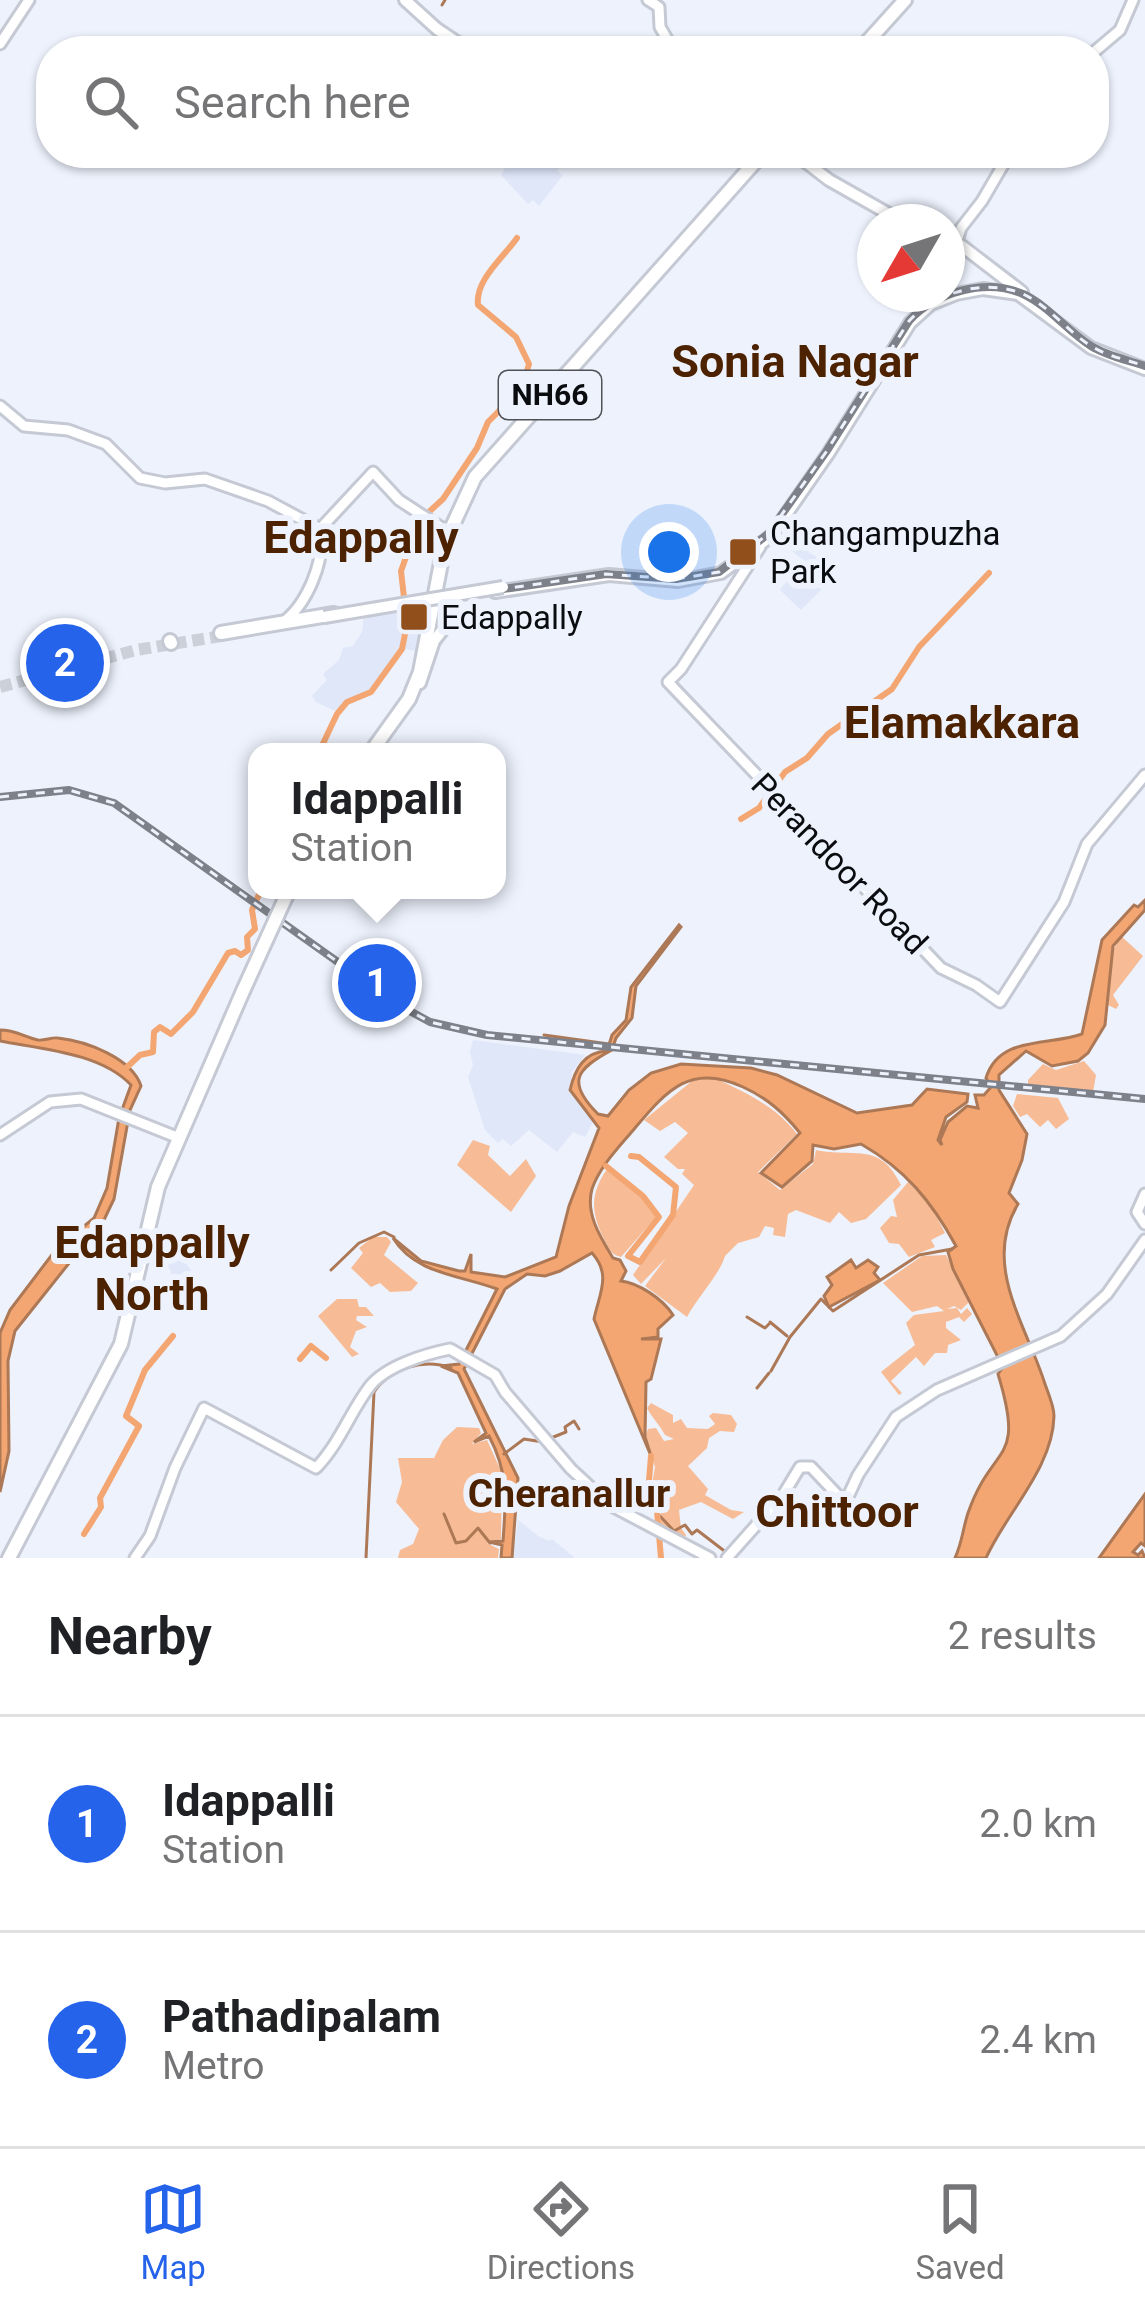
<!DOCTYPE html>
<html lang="en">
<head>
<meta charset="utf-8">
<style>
	:root { --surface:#fff; --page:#f6f6f6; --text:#202124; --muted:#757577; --line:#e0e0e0; --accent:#2563eb }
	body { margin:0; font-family:Roboto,sans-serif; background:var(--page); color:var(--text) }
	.compass { position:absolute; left:857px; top:204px; width:108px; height:108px; border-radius:50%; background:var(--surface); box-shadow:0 3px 9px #0004; rotate:231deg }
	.you { position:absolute; left:669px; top:552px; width:42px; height:42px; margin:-30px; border:9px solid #fff; border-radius:50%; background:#1a73e8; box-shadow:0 0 0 18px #1a73e833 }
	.badge { display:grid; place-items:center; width:78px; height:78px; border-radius:50%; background:var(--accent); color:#fff; font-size:39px; font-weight:700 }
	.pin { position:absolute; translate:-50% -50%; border:6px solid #fff; box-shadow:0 3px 12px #0006 }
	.popup { position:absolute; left:248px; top:743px; width:258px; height:156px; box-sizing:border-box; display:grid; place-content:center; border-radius:24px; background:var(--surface); filter:drop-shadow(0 3px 9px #0005); font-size:39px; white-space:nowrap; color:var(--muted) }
	.popup b { font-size:45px; color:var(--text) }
	.popup::after { content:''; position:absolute; left:50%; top:100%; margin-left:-24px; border:24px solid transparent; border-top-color:var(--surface) }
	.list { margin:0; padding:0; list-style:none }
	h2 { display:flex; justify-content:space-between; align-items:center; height:156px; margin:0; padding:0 48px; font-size:51px }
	h2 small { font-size:39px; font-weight:400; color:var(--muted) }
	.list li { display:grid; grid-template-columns:78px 1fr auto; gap:36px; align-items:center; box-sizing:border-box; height:216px; padding:0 48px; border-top:3px solid var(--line) }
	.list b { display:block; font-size:45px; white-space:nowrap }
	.list p { margin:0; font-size:39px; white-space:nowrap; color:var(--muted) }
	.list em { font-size:39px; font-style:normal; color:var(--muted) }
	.icon { flex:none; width:66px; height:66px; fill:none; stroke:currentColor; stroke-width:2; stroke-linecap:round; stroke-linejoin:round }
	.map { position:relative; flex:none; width:1145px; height:1558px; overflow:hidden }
	.search { position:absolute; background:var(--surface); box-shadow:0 3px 9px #0004; left:36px; right:36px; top:36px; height:132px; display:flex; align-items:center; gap:30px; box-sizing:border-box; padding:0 42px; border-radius:48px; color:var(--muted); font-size:45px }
	.sheet { height:588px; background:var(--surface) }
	nav { display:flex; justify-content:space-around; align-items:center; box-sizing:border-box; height:168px; border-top:3px solid var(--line); background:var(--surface); font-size:33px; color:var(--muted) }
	nav a { display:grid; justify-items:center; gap:6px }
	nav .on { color:var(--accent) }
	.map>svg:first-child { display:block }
	.built { fill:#dfe7f9 }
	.green { fill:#f7bc95 }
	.water { fill:#f3a672; stroke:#ad7855; stroke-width:3 }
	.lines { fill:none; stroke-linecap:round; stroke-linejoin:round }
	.stream { stroke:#ad7855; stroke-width:3 }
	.canal { stroke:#f3a672; stroke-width:6 }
	.trunk-tunnel { stroke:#cbd0d9; stroke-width:12; stroke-dasharray:12 6; stroke-linecap:butt }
	.secondary-casing { stroke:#c5c9d4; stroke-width:15 }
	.primary-casing { stroke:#c5c9d4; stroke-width:16 }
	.trunk-casing { stroke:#c5c9d4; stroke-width:18 }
	.secondary { stroke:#fff; stroke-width:9 }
	.primary { stroke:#fff; stroke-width:10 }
	.trunk { stroke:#fff; stroke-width:12 }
	.rail-casing { stroke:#7e8189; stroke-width:8 }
	.rail { stroke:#edf2fd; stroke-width:3; stroke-dasharray:9; stroke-linecap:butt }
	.primary-bridge-casing { stroke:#c5c9d4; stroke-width:16; stroke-linecap:butt }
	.trunk-bridge-casing { stroke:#c5c9d4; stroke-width:18; stroke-linecap:butt }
	.primary-bridge { stroke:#fff; stroke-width:10 }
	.trunk-bridge { stroke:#fff; stroke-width:12 }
	.poi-dot { fill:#904f1b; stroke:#edf2fd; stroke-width:4.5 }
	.labels { text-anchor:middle; stroke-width:12; stroke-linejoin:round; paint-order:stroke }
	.shield { fill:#edf2fd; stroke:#4f5157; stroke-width:3 }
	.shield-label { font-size:30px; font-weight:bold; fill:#0b0c10 }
	.poi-label { font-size:33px; fill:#0b0c10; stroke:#edf2fd; text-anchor:start }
	.street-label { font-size:33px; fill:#0b0c10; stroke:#edf2fd }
	.quarter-label { font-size:39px; font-weight:bold; fill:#4d2200; stroke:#edf2fd }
	.district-label { font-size:45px; font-weight:bold; fill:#4d2200; stroke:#edf2fd }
</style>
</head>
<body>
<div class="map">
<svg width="1145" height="1558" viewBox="0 0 1145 1558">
	<rect width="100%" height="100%" fill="#edf2fd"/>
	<g class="built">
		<path d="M 523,153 L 541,153 L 560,167 L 557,171 L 563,175 L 539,206 L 533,200 L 528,204 L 501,175 L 509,161 L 515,165 Z"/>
		<path d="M 790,512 L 816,541 L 808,552 L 833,566 L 823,580 L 823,588 L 801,610 L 780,590 L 803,560 L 773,535 Z"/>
		<path d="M 400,612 L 402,624 L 424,630 L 421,652 L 400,648 L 369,690 L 335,711 L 316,702 L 312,696 L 327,680 L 323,674 L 339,660 L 343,648 L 353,646 L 362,632 L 364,615 Z"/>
		<path d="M 473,1040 L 585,1055 L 572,1072 L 569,1091 L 594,1120 L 585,1137 L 573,1132 L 557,1152 L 529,1130 L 511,1146 L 503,1139 L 498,1143 L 485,1130 L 468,1077 L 473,1065 L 470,1052 Z"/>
		<path d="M 168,1237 L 194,1255 L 187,1265 L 196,1276 L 185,1290 L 173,1280 L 170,1269 L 153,1259 Z"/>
		<path d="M 518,1520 L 538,1536 L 549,1541 L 552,1539 L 575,1558 L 513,1558 Z"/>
	</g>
	<g class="green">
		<path d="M 1121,936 L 1143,956 L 1113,995 L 1119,1005 L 1116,1009 L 1108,1005 L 1111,954 Z"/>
		<path d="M 1084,1061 L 1096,1075 L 1093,1092 L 1028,1085 L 1028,1080 L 1043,1064 L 1056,1070 Z"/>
		<path d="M 712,1077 C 745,1092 774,1105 797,1134 L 758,1172 L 780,1190 L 813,1164 L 816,1150 C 854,1158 880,1141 901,1185 L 866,1219 L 851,1223 L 839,1212 L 830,1223 L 796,1210 L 788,1214 L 785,1237 L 773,1235 L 774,1228 L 765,1226 L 759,1237 L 738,1243 L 725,1256 C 720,1274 697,1298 687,1317 L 645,1286 L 666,1258 L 641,1284 L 633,1275 L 694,1185 L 682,1174 L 685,1169 L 678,1169 L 664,1157 L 688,1133 L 675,1122 L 660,1131 L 644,1120 L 692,1081 Z"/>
		<path d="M 1017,1094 L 1058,1098 L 1069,1119 L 1056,1129 L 1048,1120 L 1040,1127 L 1027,1114 L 1020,1117 L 1013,1106 Z"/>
		<path d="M 473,1140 L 490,1146 L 488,1155 L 510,1176 L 526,1159 L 536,1176 L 511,1212 L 457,1165 Z"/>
		<path d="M 607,1169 L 640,1194 L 656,1217 L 621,1257 C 611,1255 609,1249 603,1237 C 591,1211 590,1194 607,1169 Z"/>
		<path d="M 908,1182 L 930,1204 L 945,1233 L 931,1240 L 935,1247 L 909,1257 L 899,1244 L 889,1243 L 880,1228 L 891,1216 L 897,1217 L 893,1200 Z"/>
		<path d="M 373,1237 L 387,1237 L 391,1242 L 384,1255 L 418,1283 L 411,1291 L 390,1292 L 380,1283 L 371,1287 L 351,1268 L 363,1253 L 359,1248 Z"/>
		<path d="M 946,1255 L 969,1302 L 961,1310 L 954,1306 L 947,1309 L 957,1308 L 961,1314 L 967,1308 L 972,1314 L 964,1322 L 959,1317 L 946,1322 L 946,1328 L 961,1340 L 948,1345 L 947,1353 L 935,1353 L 924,1366 L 916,1357 L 891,1381 L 902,1393 L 899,1395 L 881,1372 L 915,1345 L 906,1323 L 914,1315 L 944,1311 L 937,1306 L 912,1312 L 883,1283 L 922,1256 Z"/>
		<path d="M 337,1299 L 357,1299 L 359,1307 L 366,1307 L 374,1316 L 357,1316 L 356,1320 L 367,1327 L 356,1331 L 350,1347 L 359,1354 L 352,1357 L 318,1316 Z"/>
		<path d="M 651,1403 L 673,1415 L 673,1423 L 681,1419 L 687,1428 L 708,1429 L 715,1424 L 709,1416 L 713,1413 L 731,1415 L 737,1424 L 734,1432 L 720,1431 L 709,1438 L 707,1448 L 688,1466 L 708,1489 L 705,1495 L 731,1510 L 744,1512 L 733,1519 L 701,1502 L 679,1510 L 681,1528 L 686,1535 L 684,1539 L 661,1526 L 661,1509 L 651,1491 L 655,1467 L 645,1437 L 648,1429 L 656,1428 L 664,1441 L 674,1439 L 665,1435 C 660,1425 652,1418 647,1408 Z"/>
		<path d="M 457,1427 L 479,1428 L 481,1433 L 472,1444 L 487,1440 L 502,1473 L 501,1539 L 487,1543 L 499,1549 L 498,1558 L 398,1558 L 400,1550 L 413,1544 L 419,1529 L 396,1502 L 402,1482 L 398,1458 L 434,1458 L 443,1440 Z"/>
	</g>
	<g class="water">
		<path d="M 1145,900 L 1145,910 L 1113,946 L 1105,1025 L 1088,1053 L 1078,1061 L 1052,1066 L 1026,1051 L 999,1075 L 999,1090 L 1027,1134 L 1022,1160 L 1009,1193 L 1018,1204 C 982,1264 1025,1323 1044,1381 C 1047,1391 1054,1405 1054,1416 C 1053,1468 1006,1513 986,1558 L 955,1558 C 962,1543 963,1528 968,1513 C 993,1441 1026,1466 998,1374 L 1003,1367 L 953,1269 L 948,1252 L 956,1246 C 932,1202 905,1169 861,1144 L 834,1149 L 813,1145 L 812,1161 L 782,1187 L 761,1173 L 800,1133 C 783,1112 767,1098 743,1087 C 691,1063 668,1089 635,1128 C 620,1146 599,1167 592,1189 C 585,1214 601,1238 613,1258 L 620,1260 L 626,1271 L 621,1281 C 638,1283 662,1298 673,1315 L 658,1329 L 658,1337 L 641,1339 L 661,1339 L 651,1379 L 646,1382 L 645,1437 L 651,1456 L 594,1319 C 599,1294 612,1275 592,1253 L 560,1271 L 545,1276 L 527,1274 L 505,1289 L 464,1369 L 518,1478 L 512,1558 L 501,1558 L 502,1545 L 489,1542 L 503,1541 C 506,1500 509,1474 489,1436 L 474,1442 L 486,1433 L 458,1373 L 441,1366 L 459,1364 L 497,1289 C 460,1275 415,1274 393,1238 L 421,1261 L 459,1271 L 465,1271 L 471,1254 L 471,1272 L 505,1277 L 556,1257 L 569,1206 L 599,1128 L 570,1090 C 575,1069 584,1052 607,1051 L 612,1035 L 626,1020 L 631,987 L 679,925 L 681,927 L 636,986 L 632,1018 L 616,1038 L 612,1050 C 576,1069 566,1082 598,1114 L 608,1116 L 629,1090 L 651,1073 L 681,1064 L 751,1068 L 777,1075 L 857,1113 L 912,1105 L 927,1089 L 968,1094 L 967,1102 L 946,1117 L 938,1140 L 942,1145 L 940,1140 L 948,1122 L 967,1106 L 978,1108 L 975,1095 L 984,1095 L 991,1087 L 986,1078 C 999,1035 1050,1046 1082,1034 L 1102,940 L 1134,905 L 1138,907 Z"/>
		<path d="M 0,1030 C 16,1030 24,1037 38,1040 C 45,1041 51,1037 58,1038 C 86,1041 132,1058 141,1086 L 130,1110 L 114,1199 L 93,1243 L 70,1262 L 15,1331 L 8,1361 L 9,1451 L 0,1492 L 0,1333 L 10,1310 L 57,1248 L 94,1218 L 107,1188 L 119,1118 L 131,1085 C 101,1053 42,1049 0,1041 Z"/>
		<path d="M 851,1260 L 856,1268 L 868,1260 L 878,1267 L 874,1273 L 880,1280 L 829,1307 L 824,1296 L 832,1285 L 827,1277 Z"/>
		<path d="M 1145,1494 L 1145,1546 L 1141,1543 L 1133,1552 L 1138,1555 L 1142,1551 L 1145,1558 L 1099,1558 Z"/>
	</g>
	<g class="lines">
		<g class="stream">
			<path d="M 442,5 L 445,0"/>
			<path d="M 544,1035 L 609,1044"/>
			<path d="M 331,1270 L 359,1243 L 384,1232 L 394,1237"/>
			<path d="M 747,1317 L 765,1328 L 769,1324"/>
			<path d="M 770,1322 L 787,1336"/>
			<path d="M 771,1371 L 790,1337 L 821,1299 L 833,1311 L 919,1255 L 952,1249"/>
			<path d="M 757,1388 L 769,1373"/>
			<path d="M 551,1438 L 566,1432 L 565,1427 L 574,1421 L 579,1429"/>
			<path d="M 504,1454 L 524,1439 L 543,1442"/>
			<path d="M 657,1513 L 674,1531 L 685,1525 L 692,1534 L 697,1530 L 727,1553"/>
			<path d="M 444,1514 L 456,1543 L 466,1541 L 478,1528 L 490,1543"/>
			<path d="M 366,1558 L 374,1392 C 390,1368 424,1358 451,1368"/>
		</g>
		<g class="canal">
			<path d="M 319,752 L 337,714 L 347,702 L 371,692 L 402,649 L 407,624 L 401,571 L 419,521 L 443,499 L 477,448 L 488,422 L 515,395 L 525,378 L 529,364 L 516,337 L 478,305 C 475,280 503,258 517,238"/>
			<path d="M 741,819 L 759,808 L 785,772 L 807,758 L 828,734 L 892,689 L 919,647 L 989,573"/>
			<path d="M 125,1069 L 140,1055 L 153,1052 L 154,1032 L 160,1027 L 171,1034 L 193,1012 L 228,953 L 235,951 L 241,955 L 248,950 L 247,937 L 255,929 L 252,910 L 261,890"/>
			<path d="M 606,1166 L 643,1196 L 659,1217 L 628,1256 L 640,1262 L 673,1215 L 676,1187 L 639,1157 L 631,1156"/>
			<path d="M 300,1359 L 311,1346 L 326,1358"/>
			<path d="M 651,1456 L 648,1493 L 657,1511 L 661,1558"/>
			<path d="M 84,1534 L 101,1507 L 100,1498 L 139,1426 L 126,1416 L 145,1370 L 173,1336"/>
		</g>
		<path class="trunk-tunnel" d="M 0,687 L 136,650 L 221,636"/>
		<g class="secondary-casing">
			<g id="secondary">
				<path d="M 648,0 L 659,7 L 660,27 L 674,51"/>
				<path d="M 0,44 L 29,0"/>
				<path d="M 1094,52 L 1120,30 L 1133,0"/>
				<path d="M 957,241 L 961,228 L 982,201 L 1010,153"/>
				<path d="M 0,406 L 24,426 L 68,430 L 106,444 L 140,478 L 165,483 L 205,479 L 268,501 L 320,529 C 326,560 307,605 282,623"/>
				<path d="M 320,529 L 373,472 L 399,500 L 445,530"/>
				<path d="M 760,547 L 681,669 L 668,682 L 941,968 L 976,985 L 1000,1002 L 1064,902 L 1087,844 L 1145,775"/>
				<path d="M 0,1135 L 50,1102 L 81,1099 L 179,1138"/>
				<path d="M 1145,1194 L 1137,1212 L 1145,1224"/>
				<path d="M 135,1558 L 150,1536 L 175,1468 L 204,1408 L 316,1468 C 340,1443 350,1412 370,1386 C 386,1366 425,1354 450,1349 L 495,1375 L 505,1392 L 571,1469 L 610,1505 L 710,1558"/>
				<path d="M 727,1558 L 783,1495 L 800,1467 L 811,1467 L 845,1503 L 858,1475 L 896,1417 L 937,1390 L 1061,1336 L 1107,1294 L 1145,1240"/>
			</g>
		</g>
		<g class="primary-casing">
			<g id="primary">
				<path d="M 405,0 L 437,29 L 470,51"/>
				<path d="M 794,153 L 829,180 L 903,222"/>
				<path d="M 958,243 L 1022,292"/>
				<path d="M 947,276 L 958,243"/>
				<path d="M 495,592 L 609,575 L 678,581 L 721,573 L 771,536 L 828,454 L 910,323 L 931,304 L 956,294 L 983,289 L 1018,294 L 1091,348 L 1145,369"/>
				<path d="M 420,683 L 434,641 L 454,615 L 450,601"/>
			</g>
		</g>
		<g class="trunk-casing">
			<g id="trunk">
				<path d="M 859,51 L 905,0"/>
				<path d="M 221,633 L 334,614"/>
				<path d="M 170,641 L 171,643"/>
				<path d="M 371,752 L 409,699 L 420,672 L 445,542 L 475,477 L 763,153"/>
				<path d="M 9,1558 L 121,1344 L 158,1187 L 243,991"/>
			</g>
		</g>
		<use href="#secondary" class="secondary"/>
		<use href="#primary" class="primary"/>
		<use href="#trunk" class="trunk"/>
		<g class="rail-casing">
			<g id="rail">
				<path d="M 408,603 L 606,574 L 676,579 L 719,572 L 768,534 L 826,452 L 909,321 C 935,292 986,278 1023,294 C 1049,306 1067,331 1091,346 C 1107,356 1127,360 1145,366"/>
				<path d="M 0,797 L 69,790 L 114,803 L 397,1004 L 430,1022 L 487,1035 L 1145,1099"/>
			</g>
		</g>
		<use href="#rail" class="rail"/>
		<g class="primary-bridge-casing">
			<path id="primary-bridge" d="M 324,617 L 503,587"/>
		</g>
		<g class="trunk-bridge-casing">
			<path id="trunk-bridge" d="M 243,991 L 289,890"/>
		</g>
		<use href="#primary-bridge" class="primary-bridge"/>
		<use href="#trunk-bridge" class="trunk-bridge"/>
	</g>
	<g class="poi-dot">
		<rect x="728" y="537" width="30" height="30" rx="6"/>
		<rect x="399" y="602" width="30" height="30" rx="6"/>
	</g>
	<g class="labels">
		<rect class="shield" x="499" y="371" width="102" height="48" rx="9"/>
		<g class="shield-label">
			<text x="550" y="405">NH66</text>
		</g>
		<g class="poi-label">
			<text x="770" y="545">Changampuzha<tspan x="770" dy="38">Park</tspan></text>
			<text x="441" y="629">Edappally</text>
		</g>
		<g class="street-label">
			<text transform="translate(840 863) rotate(46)" y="12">Perandoor Road</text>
		</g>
		<g class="quarter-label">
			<text x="569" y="1507">Cheranallur</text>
		</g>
		<g class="district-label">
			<text x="795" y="377">Sonia Nagar</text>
			<text x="361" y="553">Edappally</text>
			<text x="962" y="738">Elamakkara</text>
			<text x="152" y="1258">Edappally<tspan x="152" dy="52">North</tspan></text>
			<text x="837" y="1527">Chittoor</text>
		</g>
	</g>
</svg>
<svg class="compass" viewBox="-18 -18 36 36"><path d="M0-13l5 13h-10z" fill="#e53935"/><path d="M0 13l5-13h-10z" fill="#757577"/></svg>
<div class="you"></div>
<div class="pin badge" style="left:377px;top:983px">1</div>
<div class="popup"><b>Idappalli</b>Station</div>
<div class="pin badge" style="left:65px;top:663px">2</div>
<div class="search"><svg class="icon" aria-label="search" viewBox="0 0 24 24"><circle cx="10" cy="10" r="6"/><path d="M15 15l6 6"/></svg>Search here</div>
</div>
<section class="sheet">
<h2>Nearby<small>2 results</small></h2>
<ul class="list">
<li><span class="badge">1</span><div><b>Idappalli</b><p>Station</p></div><em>2.0 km</em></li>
<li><span class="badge">2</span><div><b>Pathadipalam</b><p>Metro</p></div><em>2.4 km</em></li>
</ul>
</section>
<nav>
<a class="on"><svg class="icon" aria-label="map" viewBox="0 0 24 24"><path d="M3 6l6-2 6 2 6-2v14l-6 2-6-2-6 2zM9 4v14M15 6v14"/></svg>Map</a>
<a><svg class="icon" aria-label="directions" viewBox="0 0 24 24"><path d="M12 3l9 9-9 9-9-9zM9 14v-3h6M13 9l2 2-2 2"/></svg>Directions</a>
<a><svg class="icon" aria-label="saved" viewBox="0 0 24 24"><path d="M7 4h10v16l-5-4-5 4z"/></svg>Saved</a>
</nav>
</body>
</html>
